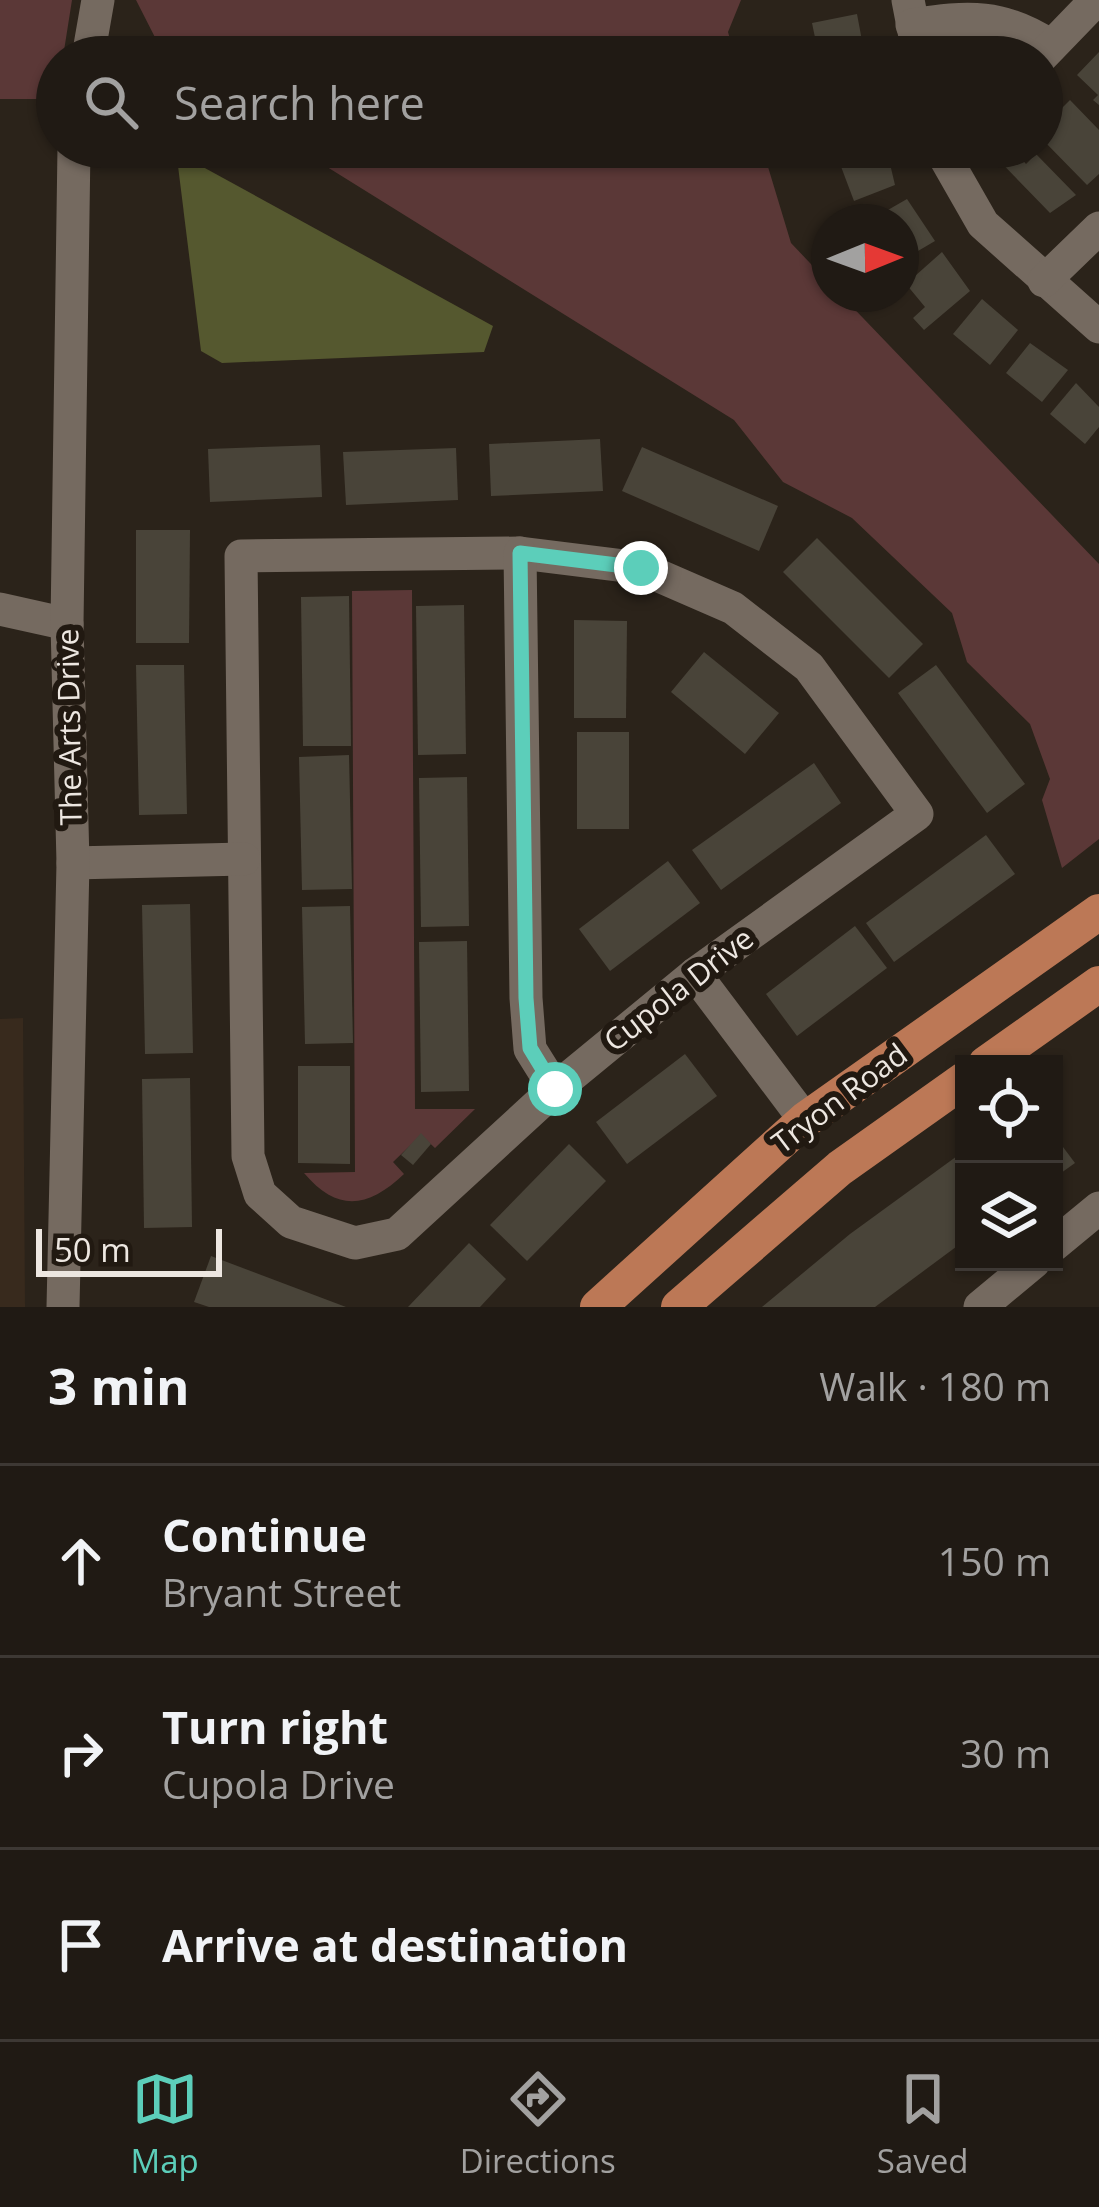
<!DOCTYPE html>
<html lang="en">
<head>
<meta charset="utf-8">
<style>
	:root { --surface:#201a14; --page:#28231d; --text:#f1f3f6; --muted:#a2a1a0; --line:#3d3834; --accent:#5cceba }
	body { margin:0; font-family:"Open Sans",sans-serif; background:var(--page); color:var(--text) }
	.controls { position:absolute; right:36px; bottom:36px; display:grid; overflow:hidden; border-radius:0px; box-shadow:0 3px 9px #0004 }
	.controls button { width:108px; height:108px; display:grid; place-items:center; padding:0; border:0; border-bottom:3px solid var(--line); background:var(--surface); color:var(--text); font:60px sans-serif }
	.compass { position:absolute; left:811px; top:204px; width:108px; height:108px; border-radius:50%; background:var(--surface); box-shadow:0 3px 9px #0004; rotate:89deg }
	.scale { position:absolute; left:36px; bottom:30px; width:186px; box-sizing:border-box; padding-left:12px; border:6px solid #ede7e1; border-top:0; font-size:33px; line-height:42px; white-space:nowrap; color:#ede7e1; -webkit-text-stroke:9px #211911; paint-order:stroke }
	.stop { position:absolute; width:36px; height:36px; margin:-27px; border:9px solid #5cceba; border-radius:50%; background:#fff }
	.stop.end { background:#5cceba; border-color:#fff; box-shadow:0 3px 12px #0008 }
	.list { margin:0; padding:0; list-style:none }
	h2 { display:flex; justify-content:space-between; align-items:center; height:156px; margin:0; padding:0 48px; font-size:51px }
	h2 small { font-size:39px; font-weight:400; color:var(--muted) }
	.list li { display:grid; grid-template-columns:78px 1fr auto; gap:36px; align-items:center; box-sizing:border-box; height:192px; padding:0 48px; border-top:3px solid var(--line) }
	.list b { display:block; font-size:45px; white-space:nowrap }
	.list p { margin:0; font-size:39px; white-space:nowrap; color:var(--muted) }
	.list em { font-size:39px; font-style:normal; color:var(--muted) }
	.icon { flex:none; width:66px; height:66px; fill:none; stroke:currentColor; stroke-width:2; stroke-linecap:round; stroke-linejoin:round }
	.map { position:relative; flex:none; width:1099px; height:1307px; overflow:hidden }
	.search { position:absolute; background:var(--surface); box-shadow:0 3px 9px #0004; left:36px; right:36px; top:36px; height:132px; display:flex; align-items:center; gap:30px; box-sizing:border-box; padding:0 42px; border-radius:66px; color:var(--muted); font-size:45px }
	.sheet { height:732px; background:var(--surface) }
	nav { display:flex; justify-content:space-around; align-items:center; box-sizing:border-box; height:168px; border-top:3px solid var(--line); background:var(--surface); font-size:33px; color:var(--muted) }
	nav a { display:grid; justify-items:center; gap:6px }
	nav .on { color:var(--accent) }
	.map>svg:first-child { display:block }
	.built { fill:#382a1d }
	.green { fill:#5b3837 }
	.water { fill:#55582f }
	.building { fill:#494439 }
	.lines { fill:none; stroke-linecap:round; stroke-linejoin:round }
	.minor { stroke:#756a60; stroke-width:33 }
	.major { stroke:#bc7856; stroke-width:36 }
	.route { stroke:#5cceba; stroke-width:15 }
	.labels { text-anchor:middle; stroke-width:12; stroke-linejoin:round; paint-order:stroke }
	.street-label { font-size:30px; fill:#ede7e1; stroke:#211911 }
</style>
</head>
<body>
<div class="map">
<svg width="1099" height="1307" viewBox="0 0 1099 1307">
	<rect width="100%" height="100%" fill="#2b231a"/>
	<path class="built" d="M 23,1018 L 25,1307 L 0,1307 L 0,1019 Z"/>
	<g class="green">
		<path d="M 0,0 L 72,0 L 63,57 L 57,57 L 56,99 L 0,99 Z"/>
		<path d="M 136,0 L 741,0 L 728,32 L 735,57 L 165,57 Z"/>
		<path d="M 942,29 L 1017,29 L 1030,57 L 946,57 Z"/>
		<path d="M 295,147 L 762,147 L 791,243 L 829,283 L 829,294 L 840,294 L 1099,564 L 1099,839 L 1062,868 L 1042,800 L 1050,779 L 1030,724 L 967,662 L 952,613 L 852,518 L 783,482 L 734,420 Z"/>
		<path d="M 412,590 L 415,1109 L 475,1109 L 435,1148 L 421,1135 L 393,1162 L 404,1174 C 368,1208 338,1213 304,1173 L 355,1172 L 352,591 Z"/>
	</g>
	<path class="water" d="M 178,166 L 203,167 L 493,326 L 484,352 L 222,363 L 201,351 Z"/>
	<g class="building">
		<path d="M 857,14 L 865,57 L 819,57 L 812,23 Z"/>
		<path d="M 1099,52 L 1099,105 L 1093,100 L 1098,95 L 1077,75 Z"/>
		<path d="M 1070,100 L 1099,130 L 1099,174 L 1087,185 L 1042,139 L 1042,112 L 1045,109 L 1053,117 Z"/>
		<path d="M 861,147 L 886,147 L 895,185 L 854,201 L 837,156 Z"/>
		<path d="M 993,147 L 1021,147 L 1025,151 L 1020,157 L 1026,164 L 1036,154 L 1076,195 L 1050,213 L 989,150 Z"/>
		<path d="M 907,199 L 935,241 L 901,261 L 901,222 L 867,222 Z"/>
		<path d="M 942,252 L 970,291 L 924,330 L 913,318 L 925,307 L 906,284 Z"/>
		<path d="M 982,299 L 1018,330 L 990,365 L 953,334 Z"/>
		<path d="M 1030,343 L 1068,370 L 1042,402 L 1006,373 Z"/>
		<path d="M 1076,383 L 1099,407 L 1099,427 L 1085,444 L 1050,414 Z"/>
		<path d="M 600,439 L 603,491 L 491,496 L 489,444 Z"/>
		<path d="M 320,445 L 322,497 L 210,502 L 208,449 Z"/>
		<path d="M 642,447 L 778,506 L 759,551 L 622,491 Z"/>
		<path d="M 456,448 L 458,500 L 346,505 L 343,452 Z"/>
		<path d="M 136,530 L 190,530 L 189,643 L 136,643 Z"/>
		<path d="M 817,538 L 923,644 L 889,678 L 783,572 Z"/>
		<path d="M 349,596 L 351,746 L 303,746 L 301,597 Z"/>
		<path d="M 464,605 L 466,754 L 418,755 L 416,606 Z"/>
		<path d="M 574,620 L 627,621 L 626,718 L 574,718 Z"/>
		<path d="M 704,652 L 779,713 L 745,754 L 671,692 Z"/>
		<path d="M 136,665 L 184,665 L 187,814 L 139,815 Z"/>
		<path d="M 936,665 L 1025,784 L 987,813 L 898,693 Z"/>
		<rect x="577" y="732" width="52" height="97"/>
		<path d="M 349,755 L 352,889 L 302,890 L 299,757 Z"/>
		<path d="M 814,763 L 841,803 L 721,890 L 692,850 Z"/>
		<path d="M 467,777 L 469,926 L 421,927 L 419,778 Z"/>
		<path d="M 986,835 L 1015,874 L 894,962 L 866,923 Z"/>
		<path d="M 668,861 L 700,903 L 610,971 L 579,929 Z"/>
		<path d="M 190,904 L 193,1053 L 145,1054 L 142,905 Z"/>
		<path d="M 350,906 L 353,1043 L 305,1044 L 302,907 Z"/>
		<path d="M 855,926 L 887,968 L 797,1036 L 766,994 Z"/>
		<path d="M 467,941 L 469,1091 L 421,1092 L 419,942 Z"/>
		<path d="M 685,1054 L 717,1096 L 627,1164 L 596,1122 Z"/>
		<path d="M 298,1066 L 350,1066 L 350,1164 L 298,1163 Z"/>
		<path d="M 190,1078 L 192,1227 L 144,1228 L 142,1079 Z"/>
		<path d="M 421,1133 L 431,1144 L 413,1165 L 401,1155 Z"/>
		<path d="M 1054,1135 L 1075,1163 L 1054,1178 Z"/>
		<path d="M 569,1144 L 606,1181 L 527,1261 L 490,1225 Z"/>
		<path d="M 964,1151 L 964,1241 L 875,1307 L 762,1307 L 850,1234 Z"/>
		<path d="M 469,1243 L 506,1279 L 480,1307 L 408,1307 Z"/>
		<path d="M 211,1256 L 346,1307 L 209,1307 L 194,1302 Z"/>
	</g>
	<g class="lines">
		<g class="minor">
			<path d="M 908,0 L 919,57"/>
			<path d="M 912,25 C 968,16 1003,14 1051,46"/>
			<path d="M 88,57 L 98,0"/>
			<path d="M 1041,57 L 1096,0"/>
			<path d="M 939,147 L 983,224 L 1099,327"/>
			<path d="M 1044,281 L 1099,228"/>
			<path d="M 520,553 L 641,568 L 733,608 L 809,667 L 917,814 L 695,974 L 555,1089 L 397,1234 L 355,1243 L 291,1222 L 260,1194 L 248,1156 L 241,556 Z"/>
			<path d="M 520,553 L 526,998 L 530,1049 L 555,1089"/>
			<path d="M 0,609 L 67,624"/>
			<path d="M 73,863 L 244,859"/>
			<path d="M 695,974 L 805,1120"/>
			<path d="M 1054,1245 L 1099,1208"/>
			<path d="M 63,1307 L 73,863 L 67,624 L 74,147"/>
			<path d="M 980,1307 L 1034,1262"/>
		</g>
		<g class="major">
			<path d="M 986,1064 L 1099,984"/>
			<path d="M 598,1307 L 805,1120 L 1099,912"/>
			<path d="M 679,1307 L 840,1168 L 964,1080"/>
		</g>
	</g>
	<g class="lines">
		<path class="route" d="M 555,1089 L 530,1048 L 526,998 L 520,553 L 641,568"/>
	</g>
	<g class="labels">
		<g class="street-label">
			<text transform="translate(70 727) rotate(-91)" y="10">The Arts Drive</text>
			<text transform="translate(679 990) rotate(-38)" y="10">Cupola Drive</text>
			<text transform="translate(840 1099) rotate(-37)" y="10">Tryon Road</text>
		</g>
	</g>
</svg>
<div class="controls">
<button><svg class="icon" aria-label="locate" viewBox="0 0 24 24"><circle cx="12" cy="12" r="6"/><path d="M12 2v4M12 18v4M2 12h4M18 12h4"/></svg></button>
<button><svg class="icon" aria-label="layers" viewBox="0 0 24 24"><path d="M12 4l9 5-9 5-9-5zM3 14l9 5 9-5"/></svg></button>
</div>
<svg class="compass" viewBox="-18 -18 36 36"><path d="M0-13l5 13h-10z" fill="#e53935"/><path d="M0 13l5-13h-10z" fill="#a2a1a0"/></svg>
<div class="scale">50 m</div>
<div class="stop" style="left:555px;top:1089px"></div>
<div class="stop end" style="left:641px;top:568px"></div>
<div class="search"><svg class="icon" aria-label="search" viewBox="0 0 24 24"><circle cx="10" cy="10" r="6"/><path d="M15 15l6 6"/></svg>Search here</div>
</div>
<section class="sheet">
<h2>3 min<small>Walk · 180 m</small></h2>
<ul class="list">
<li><svg class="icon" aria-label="ahead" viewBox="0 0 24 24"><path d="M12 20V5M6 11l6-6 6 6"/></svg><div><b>Continue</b><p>Bryant Street</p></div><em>150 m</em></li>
<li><svg class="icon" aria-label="right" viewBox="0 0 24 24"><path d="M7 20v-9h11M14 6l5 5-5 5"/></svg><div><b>Turn right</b><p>Cupola Drive</p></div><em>30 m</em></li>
<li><svg class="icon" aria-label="arrive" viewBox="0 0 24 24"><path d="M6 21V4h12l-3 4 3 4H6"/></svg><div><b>Arrive at destination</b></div></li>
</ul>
</section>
<nav>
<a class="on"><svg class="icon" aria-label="map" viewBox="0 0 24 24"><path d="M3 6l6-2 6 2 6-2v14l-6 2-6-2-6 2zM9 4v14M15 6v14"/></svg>Map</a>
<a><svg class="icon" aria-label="directions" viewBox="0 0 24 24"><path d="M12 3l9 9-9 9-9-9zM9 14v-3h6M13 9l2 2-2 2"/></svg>Directions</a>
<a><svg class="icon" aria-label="saved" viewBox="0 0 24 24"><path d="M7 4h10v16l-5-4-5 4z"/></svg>Saved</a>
</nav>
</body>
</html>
